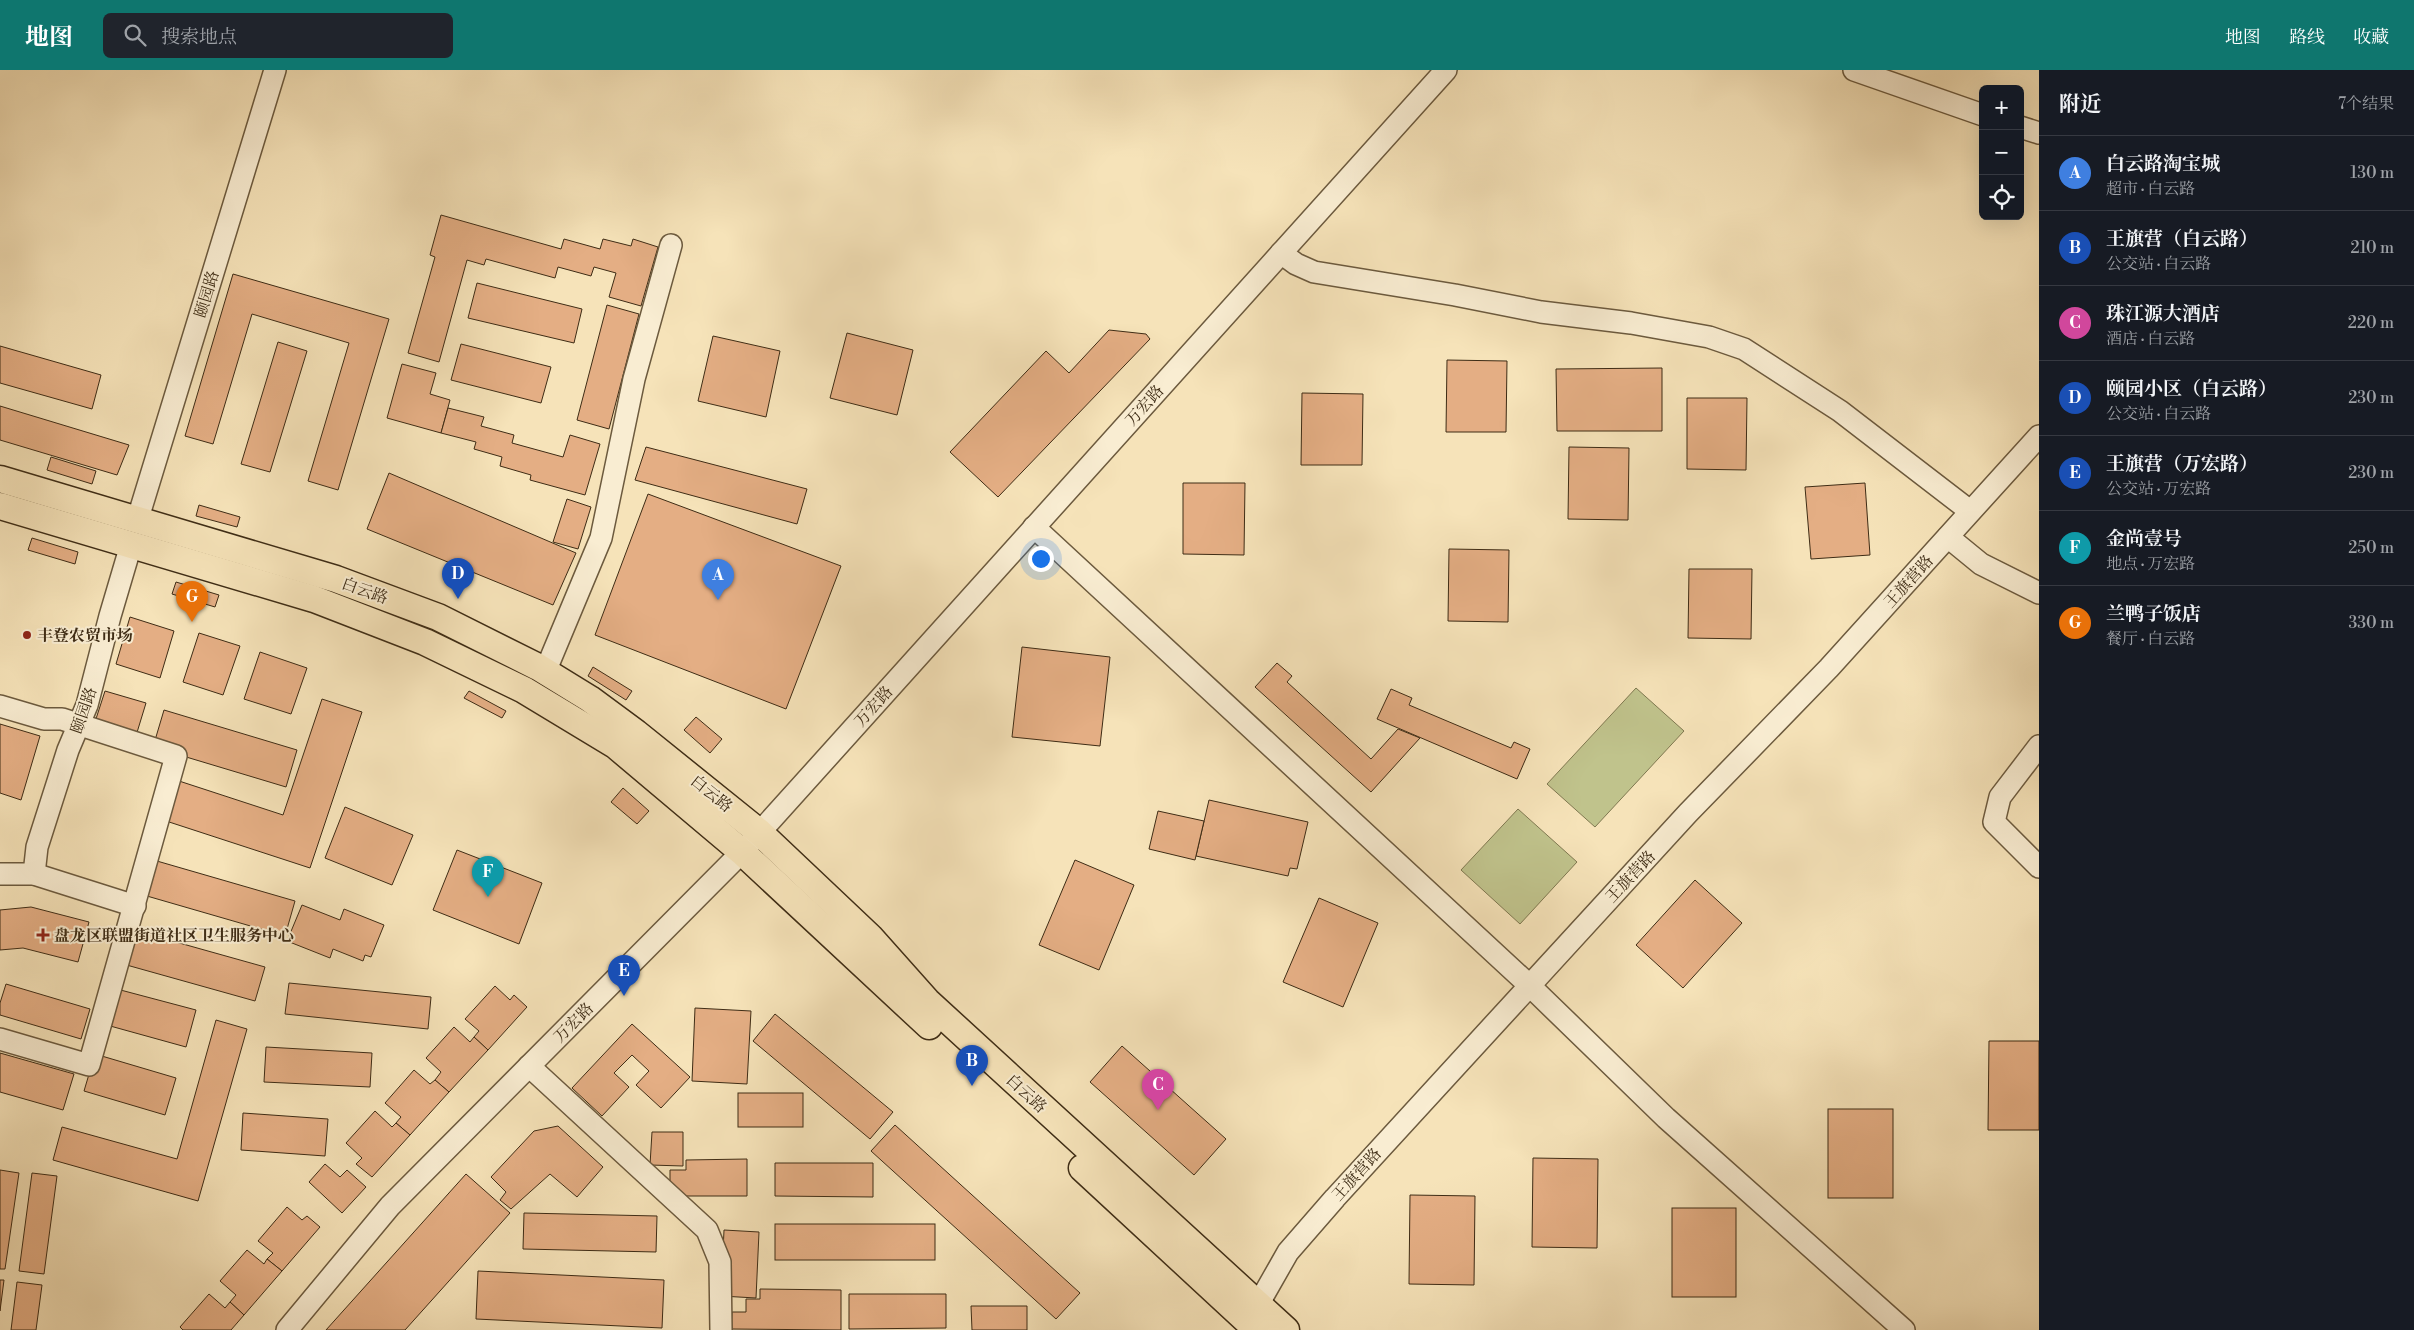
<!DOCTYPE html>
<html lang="zh">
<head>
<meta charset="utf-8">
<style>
	:root { --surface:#171b24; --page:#20242c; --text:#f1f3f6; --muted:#9ea1a6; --line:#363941; --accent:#0f766e }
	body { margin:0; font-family:"Libre Bodoni","Noto Serif SC",serif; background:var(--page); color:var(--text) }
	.controls { position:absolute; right:15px; top:15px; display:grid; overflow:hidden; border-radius:8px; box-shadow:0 5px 20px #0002 }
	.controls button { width:45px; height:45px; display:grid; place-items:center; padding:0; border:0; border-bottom:1px solid var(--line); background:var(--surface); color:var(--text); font:25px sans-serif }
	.you { position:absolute; left:1040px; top:488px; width:18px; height:18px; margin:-12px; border:4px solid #fff; border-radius:50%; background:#1a73e8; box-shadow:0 0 0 8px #1a73e833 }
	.badge { display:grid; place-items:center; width:32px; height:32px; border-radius:50%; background:var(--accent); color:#fff; font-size:16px; font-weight:700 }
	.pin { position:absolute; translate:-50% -41px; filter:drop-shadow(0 1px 2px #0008) }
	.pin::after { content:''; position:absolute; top:26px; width:18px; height:15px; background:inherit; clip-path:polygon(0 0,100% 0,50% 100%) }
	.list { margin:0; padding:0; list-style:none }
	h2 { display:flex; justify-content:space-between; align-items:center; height:65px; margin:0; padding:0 20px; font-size:21px }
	h2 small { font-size:16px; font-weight:400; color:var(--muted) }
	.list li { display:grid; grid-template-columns:32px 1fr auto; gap:15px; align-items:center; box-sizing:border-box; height:75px; padding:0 20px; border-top:1px solid var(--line) }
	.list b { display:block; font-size:19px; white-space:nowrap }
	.list p { margin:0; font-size:16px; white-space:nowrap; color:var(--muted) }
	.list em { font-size:16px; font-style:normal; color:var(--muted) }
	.icon { flex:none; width:28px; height:28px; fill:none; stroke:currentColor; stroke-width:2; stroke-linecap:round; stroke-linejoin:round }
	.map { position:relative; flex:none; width:2039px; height:1260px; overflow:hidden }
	header { display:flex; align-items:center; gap:30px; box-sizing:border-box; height:70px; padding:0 25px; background:var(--accent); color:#fff }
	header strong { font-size:24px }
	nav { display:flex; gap:28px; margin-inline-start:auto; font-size:18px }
	.search { width:350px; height:45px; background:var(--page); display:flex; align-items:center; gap:12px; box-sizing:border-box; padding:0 18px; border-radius:8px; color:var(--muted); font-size:19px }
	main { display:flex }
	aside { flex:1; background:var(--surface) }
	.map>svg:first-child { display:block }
	.pitch { fill:#c0c38c; stroke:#7f7850 }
	.building { fill:#e4ae84; stroke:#3e2c15 }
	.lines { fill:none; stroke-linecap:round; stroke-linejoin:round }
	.minor-casing { stroke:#6c5a3e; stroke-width:24 }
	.major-casing { stroke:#3e2c15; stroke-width:29 }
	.minor { stroke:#f9edd2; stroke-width:21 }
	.major { stroke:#f6e3b9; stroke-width:26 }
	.poi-dot { fill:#8f2418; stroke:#f9edd2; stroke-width:2 }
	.labels { text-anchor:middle; stroke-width:4; stroke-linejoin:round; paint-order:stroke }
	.street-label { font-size:16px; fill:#3e2c15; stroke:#f9edd2 }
	.poi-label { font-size:16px; font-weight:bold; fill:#3e2c15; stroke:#f9edd2; text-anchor:start }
</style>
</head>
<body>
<header>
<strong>地图</strong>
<div class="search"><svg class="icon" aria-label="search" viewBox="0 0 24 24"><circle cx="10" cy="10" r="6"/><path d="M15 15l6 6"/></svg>搜索地点</div>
<nav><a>地图</a><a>路线</a><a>收藏</a></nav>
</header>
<main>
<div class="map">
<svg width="2039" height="1260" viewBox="0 0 2039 1260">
	<rect width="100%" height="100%" fill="#f6e3b9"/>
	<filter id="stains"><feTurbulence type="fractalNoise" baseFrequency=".004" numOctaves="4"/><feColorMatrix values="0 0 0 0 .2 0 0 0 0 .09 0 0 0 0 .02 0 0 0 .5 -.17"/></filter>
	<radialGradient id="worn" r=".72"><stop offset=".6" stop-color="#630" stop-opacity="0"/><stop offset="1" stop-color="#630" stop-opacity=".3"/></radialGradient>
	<g class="pitch">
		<path d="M 1636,618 L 1684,661 L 1595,757 L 1547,714 Z"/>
		<path d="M 1518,739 L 1577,792 L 1520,854 L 1461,800 Z"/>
	</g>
	<g class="building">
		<path d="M 441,145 L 561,179 L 564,169 L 600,179 L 603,169 L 631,176 L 633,169 L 658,177 L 641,236 L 609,227 L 616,203 L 594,197 L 591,206 L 558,197 L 555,208 L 486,189 L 484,195 L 467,190 L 439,292 L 408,283 L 435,187 L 430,185 Z"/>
		<path d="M 233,204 L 389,249 L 338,420 L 308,411 L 349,273 L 252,244 L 213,374 L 185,366 Z"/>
		<path d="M 477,213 L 582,239 L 574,273 L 468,248 Z"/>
		<path d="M 607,235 L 639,244 L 609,359 L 577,350 Z"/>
		<path d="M 1109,260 L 1146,264 L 1150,269 L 998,427 L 950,382 L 1046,281 L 1069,303 Z"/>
		<path d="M 847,263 L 913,280 L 897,345 L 830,328 Z"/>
		<path d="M 713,266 L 780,281 L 766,347 L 698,331 Z"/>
		<path d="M 278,272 L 307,281 L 270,402 L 241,394 Z"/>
		<path d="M 461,274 L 551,297 L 541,333 L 451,310 Z"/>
		<path d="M 0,276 L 101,305 L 92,339 L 0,313 Z"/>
		<path d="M 1447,290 L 1507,291 L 1506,362 L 1446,362 Z"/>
		<path d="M 402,294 L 436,303 L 430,324 L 450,330 L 441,363 L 387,348 Z"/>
		<path d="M 1662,298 L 1662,361 L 1557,361 L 1556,299 Z"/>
		<path d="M 1302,323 L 1363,324 L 1362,395 L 1301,395 Z"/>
		<path d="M 1687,328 L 1747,328 L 1746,400 L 1687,399 Z"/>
		<path d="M 0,336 L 129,375 L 117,405 L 0,370 Z"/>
		<path d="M 448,338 L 484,347 L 481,356 L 514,365 L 512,373 L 563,387 L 570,365 L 600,374 L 585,425 L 530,410 L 531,405 L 500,396 L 502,387 L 474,379 L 476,372 L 441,363 Z"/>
		<path d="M 646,377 L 807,419 L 797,454 L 635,410 Z"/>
		<path d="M 1569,377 L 1629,378 L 1628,450 L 1568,449 Z"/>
		<path d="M 51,387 L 96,401 L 92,414 L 47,400 Z"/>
		<path d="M 389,403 L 576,483 L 553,535 L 367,459 Z"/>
		<path d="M 1183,413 L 1245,413 L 1244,485 L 1183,484 Z"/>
		<path d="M 1865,413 L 1870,485 L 1811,489 L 1805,417 Z"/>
		<path d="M 648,424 L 841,496 L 786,639 L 595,565 Z"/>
		<path d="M 567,429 L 591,437 L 578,479 L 553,472 Z"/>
		<path d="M 199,435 L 240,447 L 237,457 L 196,446 Z"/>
		<path d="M 32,468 L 78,482 L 75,494 L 28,480 Z"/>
		<path d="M 1449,479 L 1509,480 L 1508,552 L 1448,551 Z"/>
		<path d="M 1689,499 L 1752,499 L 1751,569 L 1688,568 Z"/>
		<path d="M 176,512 L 219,525 L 215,537 L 172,524 Z"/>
		<path d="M 130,547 L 174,561 L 160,608 L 116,594 Z"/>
		<path d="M 199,563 L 240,576 L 223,625 L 183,612 Z"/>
		<path d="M 1022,577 L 1110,587 L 1100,676 L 1012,667 Z"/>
		<path d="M 260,582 L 307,598 L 291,644 L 244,629 Z"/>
		<path d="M 1277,593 L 1292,606 L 1287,612 L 1371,689 L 1398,659 L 1420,668 L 1371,722 L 1255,617 Z"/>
		<path d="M 593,597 L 632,621 L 626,630 L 588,606 Z"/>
		<path d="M 1391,619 L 1412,628 L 1409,635 L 1511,678 L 1514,672 L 1530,679 L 1517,709 L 1377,649 Z"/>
		<path d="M 105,621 L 146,633 L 135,669 L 94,655 Z"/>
		<path d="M 469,621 L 506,641 L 502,648 L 464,628 Z"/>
		<path d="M 322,629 L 362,642 L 310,798 L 163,750 L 176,710 L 283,745 Z"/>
		<path d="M 164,640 L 297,680 L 286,717 L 153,677 Z"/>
		<path d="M 696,647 L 722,669 L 710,683 L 684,660 Z"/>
		<path d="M 0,654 L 40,666 L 21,730 L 0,723 Z"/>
		<path d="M 623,718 L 649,741 L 637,754 L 611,732 Z"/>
		<path d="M 1209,730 L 1308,752 L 1297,799 L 1290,798 L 1288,806 L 1196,786 Z"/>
		<path d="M 345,737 L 413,765 L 392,815 L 325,788 Z"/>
		<path d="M 1158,741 L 1204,751 L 1195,790 L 1149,779 Z"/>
		<path d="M 457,780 L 542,813 L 519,874 L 433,840 Z"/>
		<path d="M 150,789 L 295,831 L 285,866 L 140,824 Z"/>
		<path d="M 1075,790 L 1134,815 L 1099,900 L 1039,875 Z"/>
		<path d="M 1695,810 L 1742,853 L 1683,918 L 1636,875 Z"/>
		<path d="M 1319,828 L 1378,853 L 1343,937 L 1283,912 Z"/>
		<path d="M 302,835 L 340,850 L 344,839 L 384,855 L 371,887 L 365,885 L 363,891 L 333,879 L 330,888 L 287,871 Z"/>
		<path d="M 31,837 L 89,852 L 78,892 L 23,878 L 0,880 L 0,840 Z"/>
		<path d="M 133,860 L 265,897 L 255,931 L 123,894 Z"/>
		<path d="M 289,913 L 431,927 L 428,959 L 285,944 Z"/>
		<path d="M 6,914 L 90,939 L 81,969 L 0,945 L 0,933 Z"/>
		<path d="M 495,916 L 510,930 L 514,925 L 527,937 L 488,980 L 474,967 L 479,961 L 465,949 Z"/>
		<path d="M 113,918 L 196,940 L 186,977 L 103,954 Z"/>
		<path d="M 695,938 L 751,941 L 747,1014 L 692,1011 Z"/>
		<path d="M 775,944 L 893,1042 L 870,1069 L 753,971 Z"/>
		<path d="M 216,950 L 247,959 L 198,1131 L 53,1090 L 62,1057 L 177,1089 Z"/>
		<path d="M 632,954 L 690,1007 L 661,1038 L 636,1015 L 649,1001 L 632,985 L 614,1003 L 629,1017 L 602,1046 L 572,1018 Z"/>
		<path d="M 454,957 L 470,972 L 474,967 L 488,980 L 449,1022 L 435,1010 L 441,1002 L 426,988 Z"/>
		<path d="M 1989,971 L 2039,971 L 2039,1060 L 1988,1060 Z"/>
		<path d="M 1122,976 L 1226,1069 L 1194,1105 L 1090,1012 Z"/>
		<path d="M 266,977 L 372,983 L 370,1017 L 264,1012 Z"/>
		<path d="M 0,983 L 74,1004 L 63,1040 L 0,1022 Z"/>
		<path d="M 95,984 L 176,1008 L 165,1045 L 84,1021 Z"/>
		<path d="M 414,1000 L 430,1014 L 435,1010 L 449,1022 L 410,1065 L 396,1053 L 401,1047 L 385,1033 Z"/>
		<rect x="738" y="1023" width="65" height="34"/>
		<rect x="1828" y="1039" width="65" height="89"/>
		<path d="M 375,1041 L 392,1057 L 396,1053 L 410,1065 L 372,1107 L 356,1094 L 362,1088 L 346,1073 Z"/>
		<path d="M 243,1043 L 328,1049 L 325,1086 L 241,1080 Z"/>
		<path d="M 895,1055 L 1080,1223 L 1056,1249 L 871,1081 Z"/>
		<path d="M 558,1056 L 603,1097 L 577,1127 L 550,1104 L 511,1139 L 500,1130 L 506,1122 L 491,1107 L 534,1061 Z"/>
		<path d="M 652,1062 L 683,1062 L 683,1096 L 650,1095 Z"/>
		<path d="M 1533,1088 L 1598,1089 L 1597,1178 L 1532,1177 Z"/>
		<path d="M 747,1089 L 747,1126 L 670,1126 L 670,1100 L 686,1100 L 686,1090 Z"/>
		<path d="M 775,1093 L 873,1093 L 873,1127 L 775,1126 Z"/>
		<path d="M 325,1094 L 340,1107 L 347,1100 L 366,1117 L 342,1143 L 309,1112 Z"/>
		<path d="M 0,1100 L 19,1103 L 5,1199 L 0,1199 Z"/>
		<path d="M 32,1103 L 57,1106 L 44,1204 L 19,1201 Z"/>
		<path d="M 466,1104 L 510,1143 L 405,1260 L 326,1260 Z"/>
		<path d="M 1410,1125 L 1475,1126 L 1474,1215 L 1409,1214 Z"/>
		<path d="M 287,1137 L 302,1150 L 307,1146 L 320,1157 L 282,1201 L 267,1189 L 273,1183 L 258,1171 Z"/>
		<rect x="1672" y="1138" width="64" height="89"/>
		<path d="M 524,1143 L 657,1146 L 656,1182 L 523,1179 Z"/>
		<rect x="775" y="1154" width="160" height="36"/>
		<path d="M 724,1160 L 759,1162 L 756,1228 L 721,1226 Z"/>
		<path d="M 247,1180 L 264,1194 L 267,1189 L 282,1201 L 244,1245 L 230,1232 L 236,1225 L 220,1211 Z"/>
		<path d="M 478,1201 L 664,1210 L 662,1258 L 476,1249 Z"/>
		<path d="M 0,1210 L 4,1210 L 0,1241 Z"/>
		<path d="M 17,1212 L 42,1215 L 36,1260 L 11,1260 Z"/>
		<path d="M 760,1219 L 841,1220 L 841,1260 L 731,1259 L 732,1242 L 746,1242 L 746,1229 L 760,1229 Z"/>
		<path d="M 209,1224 L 225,1238 L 230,1232 L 244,1245 L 231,1260 L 183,1260 L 180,1257 Z"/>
		<path d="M 849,1224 L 946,1224 L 946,1258 L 849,1259 Z"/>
		<path d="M 971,1236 L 1027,1236 L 1027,1260 L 972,1260 Z"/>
	</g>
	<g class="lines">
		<g class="minor-casing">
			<g id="minor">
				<path d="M 1854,0 L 1983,45"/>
				<path d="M 2020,57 L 2039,63"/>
				<path d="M 1281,183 L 1296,194 L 1314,202 L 1455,225 L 1541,242 L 1631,253 L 1709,267 L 1744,279 L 1840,341 L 1970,441"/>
				<path d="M 138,448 L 275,0"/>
				<path d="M 1034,457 L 1529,915 L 1666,1048 L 1904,1260"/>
				<path d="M 1948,467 L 1981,494 L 2039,523"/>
				<path d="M 545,602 L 601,468 L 634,309 L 671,175"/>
				<path d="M 0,636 L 44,649 L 62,649 L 176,686 L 89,995 L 0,969"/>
				<path d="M 2039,676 L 2000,727 L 1994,752 L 2039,797"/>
				<path d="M 0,804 L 34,804 L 135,836"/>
				<path d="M 34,804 L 37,777 L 68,680 L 87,635 L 110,546 L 131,475"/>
				<path d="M 529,996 L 707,1160 L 720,1192 L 721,1260"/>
				<path d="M 1251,1247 L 1288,1182 L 1335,1128 L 1688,743 L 1829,598 L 2039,366"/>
				<path d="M 287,1260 L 390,1136 L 742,782 L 1446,0"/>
			</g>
		</g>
		<g class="major-casing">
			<g id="major">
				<path d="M 0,409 L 336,509 L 438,547 L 538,597 L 590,629 L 636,663 L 759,762 L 870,867 L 927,931 L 1286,1260"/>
				<path d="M 0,436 L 314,529 L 425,572 L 524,620 L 615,675 L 742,782 L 929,956"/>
				<path d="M 1082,1098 L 1257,1260"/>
			</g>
		</g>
		<use href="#minor" class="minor"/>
		<use href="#major" class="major"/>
	</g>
	<g class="poi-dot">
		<circle cx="27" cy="565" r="5"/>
		<path d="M40.5 857.5h5v5h5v5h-5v5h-5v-5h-5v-5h5z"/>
	</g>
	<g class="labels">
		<g class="street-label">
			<text transform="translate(206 224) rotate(-73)" y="6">颐园路</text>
			<text transform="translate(1144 335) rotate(-48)" y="6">万宏路</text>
			<text transform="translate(1908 511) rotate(-48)" y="6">王旗营路</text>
			<text transform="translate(365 520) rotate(20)" y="6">白云路</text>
			<text transform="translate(873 636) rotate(-48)" y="6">万宏路</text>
			<text transform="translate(83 640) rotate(-71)" y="6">颐园路</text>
			<text transform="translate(712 723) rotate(39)" y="6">白云路</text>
			<text transform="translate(1630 806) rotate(-47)" y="6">王旗营路</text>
			<text transform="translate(573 952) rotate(-45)" y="6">万宏路</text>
			<text transform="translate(1027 1023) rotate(43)" y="6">白云路</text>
			<text transform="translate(1356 1104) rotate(-48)" y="6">王旗营路</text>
		</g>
		<g class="poi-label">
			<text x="37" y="571">丰登农贸市场</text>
			<text x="54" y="871">盘龙区联盟街道社区卫生服务中心</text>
		</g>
	</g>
	<rect width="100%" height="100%" filter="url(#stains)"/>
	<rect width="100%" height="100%" fill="url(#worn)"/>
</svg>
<div class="controls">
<button>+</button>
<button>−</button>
<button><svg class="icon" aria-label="locate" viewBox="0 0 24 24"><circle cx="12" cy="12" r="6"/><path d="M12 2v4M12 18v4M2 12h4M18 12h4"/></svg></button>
</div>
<div class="you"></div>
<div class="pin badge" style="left:718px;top:530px;background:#3f7fe0">A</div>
<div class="pin badge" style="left:972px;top:1016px;background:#1a4fb4">B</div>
<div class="pin badge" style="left:1158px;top:1040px;background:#d1479c">C</div>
<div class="pin badge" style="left:458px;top:529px;background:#1a4fb4">D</div>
<div class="pin badge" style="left:624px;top:926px;background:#1a4fb4">E</div>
<div class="pin badge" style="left:488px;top:827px;background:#0f9aa8">F</div>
<div class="pin badge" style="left:192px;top:552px;background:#e8710a">G</div>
</div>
<aside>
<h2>附近<small>7个结果</small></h2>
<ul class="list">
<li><span class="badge" style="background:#3f7fe0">A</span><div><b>白云路淘宝城</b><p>超市 · 白云路</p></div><em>130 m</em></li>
<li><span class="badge" style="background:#1a4fb4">B</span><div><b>王旗营（白云路）</b><p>公交站 · 白云路</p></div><em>210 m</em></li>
<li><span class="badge" style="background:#d1479c">C</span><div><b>珠江源大酒店</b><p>酒店 · 白云路</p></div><em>220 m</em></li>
<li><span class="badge" style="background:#1a4fb4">D</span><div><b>颐园小区（白云路）</b><p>公交站 · 白云路</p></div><em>230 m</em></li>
<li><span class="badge" style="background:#1a4fb4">E</span><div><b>王旗营（万宏路）</b><p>公交站 · 万宏路</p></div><em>230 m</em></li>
<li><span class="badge" style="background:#0f9aa8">F</span><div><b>金尚壹号</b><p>地点 · 万宏路</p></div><em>250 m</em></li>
<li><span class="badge" style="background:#e8710a">G</span><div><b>兰鸭子饭店</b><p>餐厅 · 白云路</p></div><em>330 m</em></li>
</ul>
</aside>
</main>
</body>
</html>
